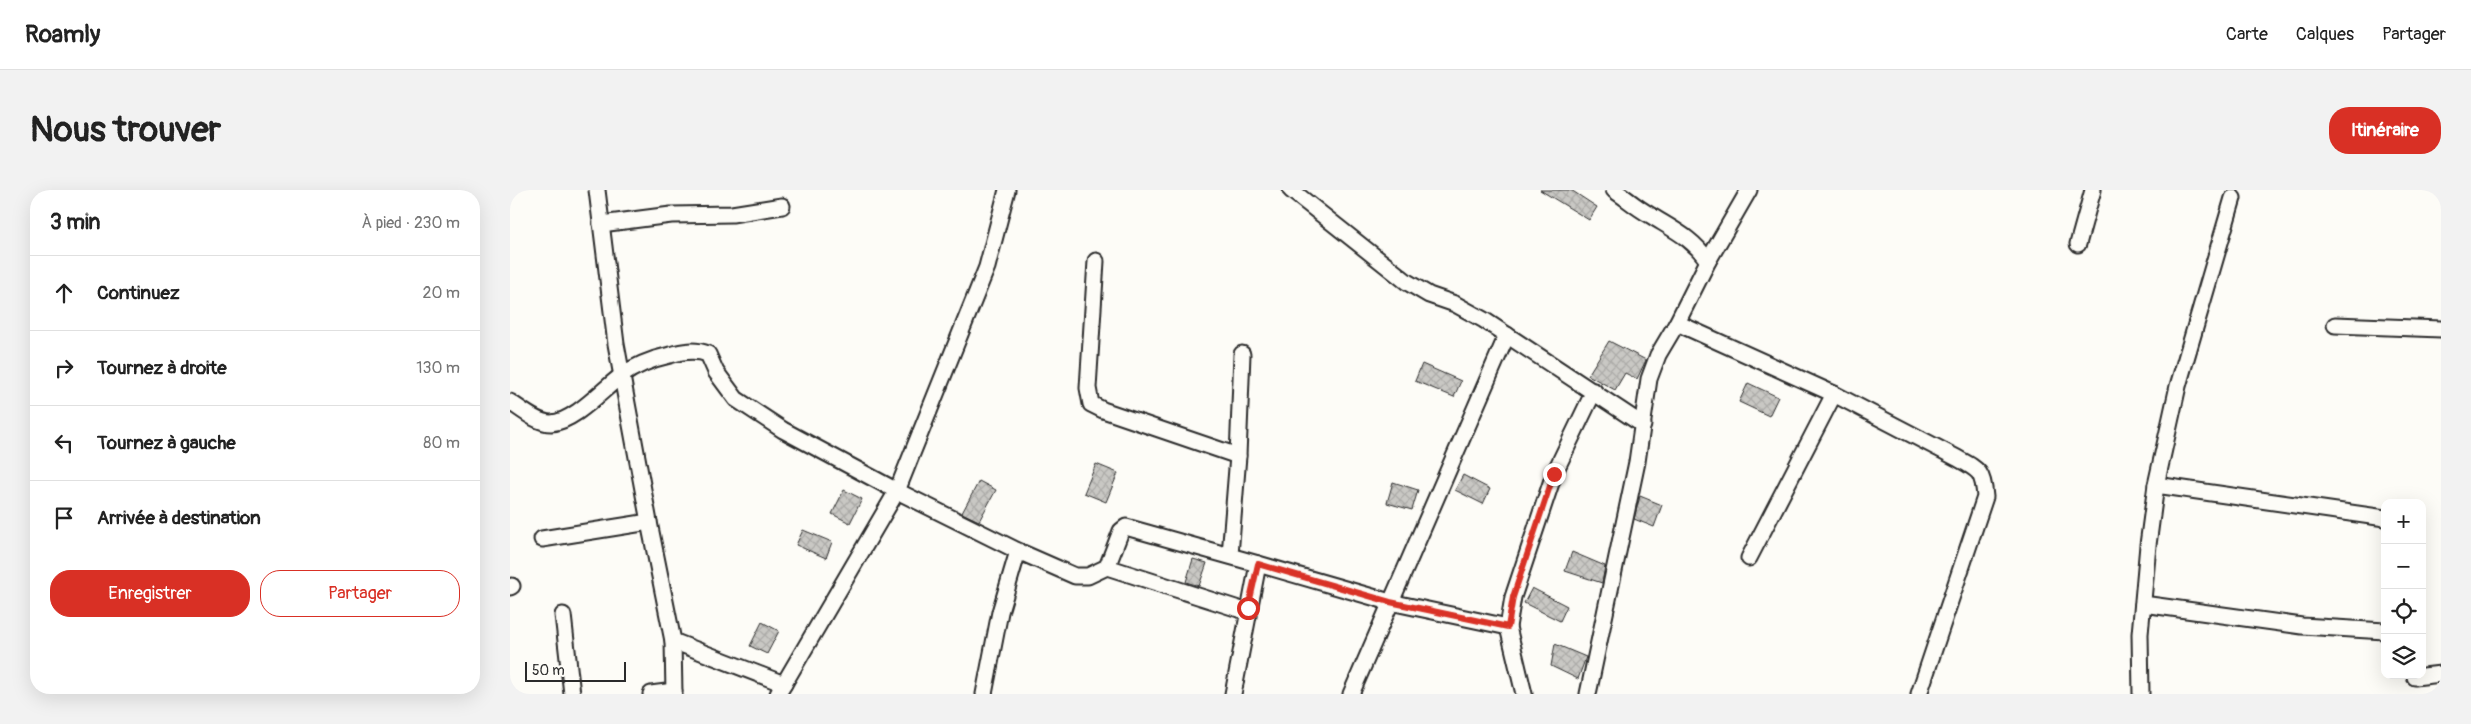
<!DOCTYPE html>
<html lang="fr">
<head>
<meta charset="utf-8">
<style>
	:root { --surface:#fff; --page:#f2f2f2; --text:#222; --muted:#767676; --line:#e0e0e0; --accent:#d93025 }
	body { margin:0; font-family:Pangolin,sans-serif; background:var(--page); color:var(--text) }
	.controls { position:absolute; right:15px; bottom:15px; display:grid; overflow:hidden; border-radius:10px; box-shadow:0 5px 20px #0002 }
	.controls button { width:45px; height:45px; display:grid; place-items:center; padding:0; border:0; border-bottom:1px solid var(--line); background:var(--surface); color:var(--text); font:25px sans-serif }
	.scale { position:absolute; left:15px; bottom:12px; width:101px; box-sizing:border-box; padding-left:5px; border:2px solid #2b2b2b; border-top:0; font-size:14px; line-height:18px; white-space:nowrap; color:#2b2b2b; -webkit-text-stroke:4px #fdfcf7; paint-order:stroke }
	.stop { position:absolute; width:15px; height:15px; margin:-11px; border:4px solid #d93025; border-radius:50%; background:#fff }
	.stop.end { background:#d93025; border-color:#fff; box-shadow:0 1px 5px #0008 }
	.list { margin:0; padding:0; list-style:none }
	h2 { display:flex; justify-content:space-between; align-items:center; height:65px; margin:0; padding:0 20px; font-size:21px }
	h2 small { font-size:16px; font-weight:400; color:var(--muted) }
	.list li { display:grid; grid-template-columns:32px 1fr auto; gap:15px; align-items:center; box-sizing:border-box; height:75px; padding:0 20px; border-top:1px solid var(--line) }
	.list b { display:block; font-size:19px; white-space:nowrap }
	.list em { font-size:16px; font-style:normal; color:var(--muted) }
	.actions { display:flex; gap:10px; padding:15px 20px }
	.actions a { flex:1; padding:11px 0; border:1px solid var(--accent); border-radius:20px; text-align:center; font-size:18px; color:var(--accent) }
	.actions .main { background:var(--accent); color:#fff }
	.icon { flex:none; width:28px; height:28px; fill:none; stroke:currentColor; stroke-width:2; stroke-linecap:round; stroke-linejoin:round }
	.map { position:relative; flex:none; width:1931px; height:504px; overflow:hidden; border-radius:20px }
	header { display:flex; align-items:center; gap:30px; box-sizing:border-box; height:70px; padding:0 25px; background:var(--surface); border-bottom:1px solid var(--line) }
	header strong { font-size:24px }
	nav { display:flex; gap:28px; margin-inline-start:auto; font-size:18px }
	.intro { display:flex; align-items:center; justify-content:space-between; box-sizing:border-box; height:120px; padding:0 30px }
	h1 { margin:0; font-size:35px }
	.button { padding:12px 22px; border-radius:20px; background:var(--accent); color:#fff; font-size:18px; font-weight:700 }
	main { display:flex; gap:30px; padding:0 30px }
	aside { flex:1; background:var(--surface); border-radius:20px; box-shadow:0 5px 20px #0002 }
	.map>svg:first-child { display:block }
	.building { fill:url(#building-cross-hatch); stroke:#2b2b2b }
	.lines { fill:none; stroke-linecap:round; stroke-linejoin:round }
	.street-casing { stroke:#2b2b2b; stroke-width:19 }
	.street { stroke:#fdfcf7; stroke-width:15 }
	.route { stroke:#d93025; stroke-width:6 }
</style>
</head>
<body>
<header>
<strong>Roamly</strong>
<nav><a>Carte</a><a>Calques</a><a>Partager</a></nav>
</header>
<div class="intro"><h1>Nous trouver</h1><a class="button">Itinéraire</a></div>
<main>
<aside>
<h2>3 min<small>À pied · 230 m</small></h2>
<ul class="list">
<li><svg class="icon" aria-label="ahead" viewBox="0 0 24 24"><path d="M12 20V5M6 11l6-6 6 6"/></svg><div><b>Continuez</b></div><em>20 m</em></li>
<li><svg class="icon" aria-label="right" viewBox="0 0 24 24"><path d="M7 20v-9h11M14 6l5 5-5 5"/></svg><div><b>Tournez à droite</b></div><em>130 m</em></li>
<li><svg class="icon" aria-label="left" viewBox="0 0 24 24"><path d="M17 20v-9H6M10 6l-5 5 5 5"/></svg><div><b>Tournez à gauche</b></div><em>80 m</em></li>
<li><svg class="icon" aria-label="arrive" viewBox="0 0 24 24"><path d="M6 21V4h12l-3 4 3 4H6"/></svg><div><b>Arrivée à destination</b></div></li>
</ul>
<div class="actions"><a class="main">Enregistrer</a><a>Partager</a></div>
</aside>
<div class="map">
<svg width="1931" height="504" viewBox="0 0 1931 504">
	<defs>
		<pattern id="building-cross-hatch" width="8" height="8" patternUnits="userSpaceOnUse" patternTransform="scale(1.25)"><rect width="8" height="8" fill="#c9c8c4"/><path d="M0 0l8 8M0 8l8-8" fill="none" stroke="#adaca9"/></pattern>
	</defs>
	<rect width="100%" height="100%" fill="#fdfcf7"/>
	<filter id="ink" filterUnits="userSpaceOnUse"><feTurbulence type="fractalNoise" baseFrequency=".02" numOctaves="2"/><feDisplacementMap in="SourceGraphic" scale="10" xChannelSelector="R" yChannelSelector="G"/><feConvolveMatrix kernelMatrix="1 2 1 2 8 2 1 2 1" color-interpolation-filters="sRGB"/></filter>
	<g filter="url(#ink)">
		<g class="building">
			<path d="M 1030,0 L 1061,0 L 1087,17 L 1079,30 Z"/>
			<path d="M 1099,151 L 1136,170 L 1127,189 L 1115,183 L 1105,200 L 1078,185 Z"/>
			<path d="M 912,174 L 951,191 L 944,207 L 905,191 Z"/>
			<path d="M 1238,193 L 1268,207 L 1259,226 L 1229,212 Z"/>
			<path d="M 586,274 L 608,283 L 596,312 L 574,303 Z"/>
			<path d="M 953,285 L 980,299 L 973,314 L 945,300 Z"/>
			<path d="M 469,291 L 486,300 L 469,331 L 452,323 Z"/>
			<path d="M 883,292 L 908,300 L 902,320 L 877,313 Z"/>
			<path d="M 334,300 L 352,309 L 340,333 L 322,324 Z"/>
			<path d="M 1130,306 L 1152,315 L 1144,337 L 1124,329 Z"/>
			<path d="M 293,340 L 322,352 L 316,368 L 286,355 Z"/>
			<path d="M 1062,362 L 1095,376 L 1092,393 L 1055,381 Z"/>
			<path d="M 683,369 L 697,373 L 689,396 L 676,392 Z"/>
			<path d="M 1022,398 L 1057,416 L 1050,431 L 1014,413 Z"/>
			<path d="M 252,432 L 269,441 L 257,464 L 240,456 Z"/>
			<path d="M 1045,454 L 1076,467 L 1068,489 L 1041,476 Z"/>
		</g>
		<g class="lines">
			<g class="street-casing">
				<g id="street">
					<path d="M 87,0 L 106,154 L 139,332 L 163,451 L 164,504"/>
					<path d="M 781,0 L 897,92 L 919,105 L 945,114 L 974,130 L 1133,235"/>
					<path d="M 1104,0 C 1116,8 1127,18 1140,25 C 1162,39 1183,48 1198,71"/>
					<path d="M 91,34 L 161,25 L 222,24 L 272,16"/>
					<path d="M 1568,54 L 1583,0"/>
					<path d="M 586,71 L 578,198 L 581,214 L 593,220 L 728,266"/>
					<path d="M 1167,133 L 1324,204 L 1447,268 C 1469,280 1473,281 1475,307 L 1409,504"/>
					<path d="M 1825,135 L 1931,139"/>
					<path d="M 0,212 C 11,219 27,233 41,233 C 64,232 93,199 111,186 C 126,175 142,169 160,165 C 173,161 185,159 198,164 L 206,182 L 226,209 L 273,240 L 387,301 L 508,361 L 565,386 L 578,386 L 597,377 L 611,341 L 616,337 L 748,374 L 723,504"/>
					<path d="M 1646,295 L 1875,328"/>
					<path d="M 32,349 L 139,332"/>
					<path d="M 720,365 L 728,266 L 732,164"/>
					<path d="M 1239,368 L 1324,204"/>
					<path d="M 748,374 L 880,412 L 998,437"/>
					<path d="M 597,377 L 738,422"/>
					<path d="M 0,397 L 2,396"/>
					<path d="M 1633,414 L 1792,436 L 1875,441"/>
					<path d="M 53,425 L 62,504"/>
					<path d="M 163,451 L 274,494"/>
					<path d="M 1905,487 L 1931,484"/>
					<path d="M 141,504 L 164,501"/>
					<path d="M 268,504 L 387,301 L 477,77 L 497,0"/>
					<path d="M 474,504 L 490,422 L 508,361"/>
					<path d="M 841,504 L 997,145"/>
					<path d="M 1014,504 L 998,437 L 1003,407 L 1044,284 L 1084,201"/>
					<path d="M 1078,504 L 1127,272 L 1139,189 L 1148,165 L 1167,133 L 1198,71 L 1239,0"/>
					<path d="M 1631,504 L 1630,444 L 1638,355 L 1646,295 L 1668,196 L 1723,8"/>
				</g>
			</g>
			<use href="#street" class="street"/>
		</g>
	</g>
	<g class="lines" filter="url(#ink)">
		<path class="route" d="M 738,418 L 748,374 L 880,412 L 998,437 L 1003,407 L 1044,284"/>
	</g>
</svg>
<div class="controls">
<button>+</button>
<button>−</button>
<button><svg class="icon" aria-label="locate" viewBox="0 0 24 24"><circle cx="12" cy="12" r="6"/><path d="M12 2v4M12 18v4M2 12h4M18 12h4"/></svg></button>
<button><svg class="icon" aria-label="layers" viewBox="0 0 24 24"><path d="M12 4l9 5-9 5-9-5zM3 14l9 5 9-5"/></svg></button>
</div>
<div class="scale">50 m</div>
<div class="stop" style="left:738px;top:418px"></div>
<div class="stop end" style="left:1044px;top:284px"></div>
</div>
</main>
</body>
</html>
